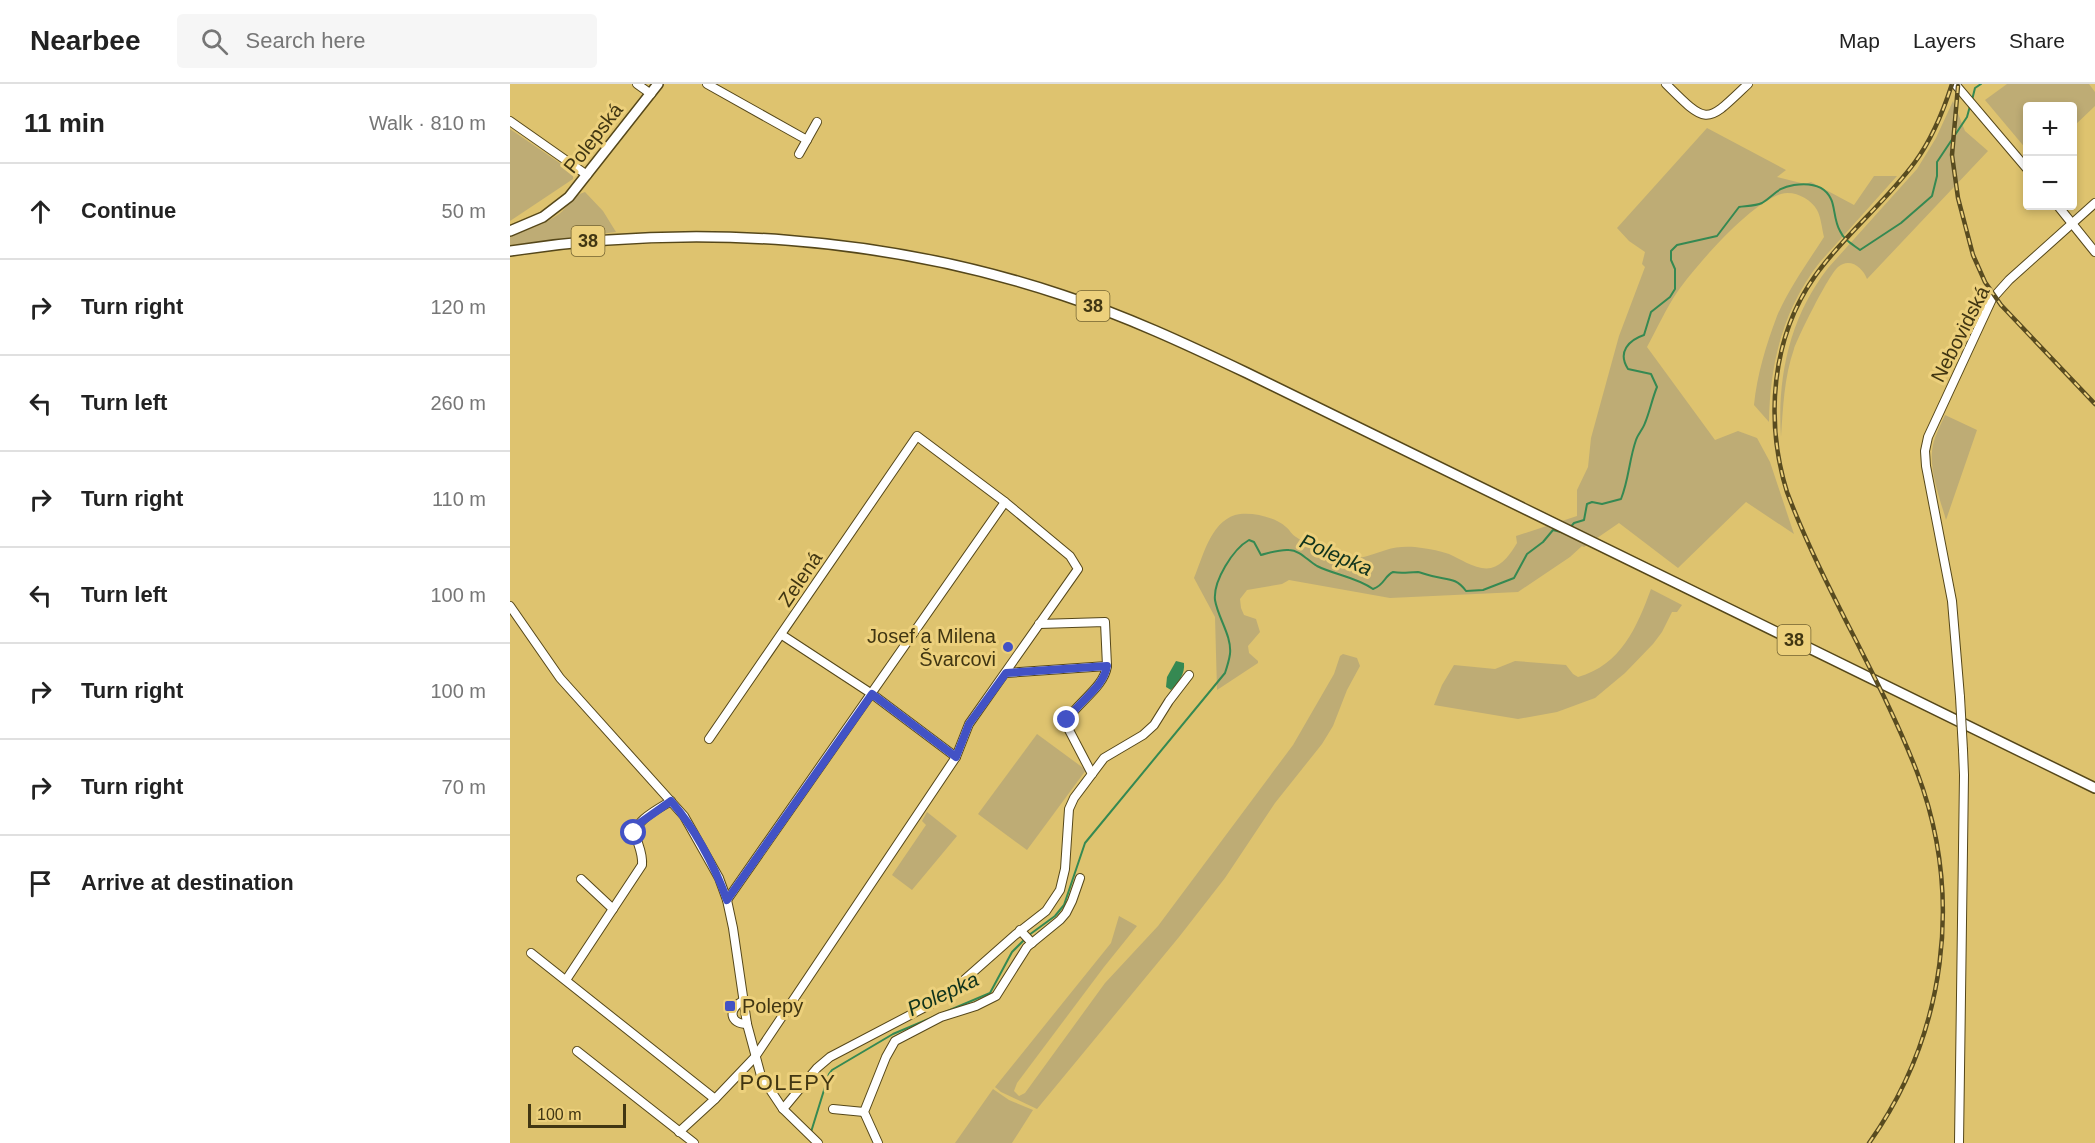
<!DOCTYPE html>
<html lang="en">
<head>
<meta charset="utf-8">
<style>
	:root { --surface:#fff; --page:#f6f6f6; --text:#222; --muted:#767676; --line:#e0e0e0 }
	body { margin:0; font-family:Helvetica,sans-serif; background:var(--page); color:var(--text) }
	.controls { position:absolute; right:18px; top:18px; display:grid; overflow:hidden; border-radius:6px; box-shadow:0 3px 9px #0003 }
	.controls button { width:54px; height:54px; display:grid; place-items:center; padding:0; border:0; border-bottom:2px solid var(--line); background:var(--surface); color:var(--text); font:30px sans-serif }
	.scale { position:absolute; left:18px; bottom:15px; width:98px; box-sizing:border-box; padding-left:6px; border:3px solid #413612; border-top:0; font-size:16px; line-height:21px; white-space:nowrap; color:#413612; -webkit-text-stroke:4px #ecd07c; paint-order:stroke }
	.stop { position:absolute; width:18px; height:18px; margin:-14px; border:4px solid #4252c5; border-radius:50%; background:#fff }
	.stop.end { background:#4252c5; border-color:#fff; box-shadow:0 2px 6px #0008 }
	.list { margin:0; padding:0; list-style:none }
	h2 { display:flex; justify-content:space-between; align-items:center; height:78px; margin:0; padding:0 24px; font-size:26px }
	h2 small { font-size:20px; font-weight:400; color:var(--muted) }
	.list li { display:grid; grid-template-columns:39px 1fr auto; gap:18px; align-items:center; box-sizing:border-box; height:96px; padding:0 24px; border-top:2px solid var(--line) }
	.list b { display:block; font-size:22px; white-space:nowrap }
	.list em { font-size:20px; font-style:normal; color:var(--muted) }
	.icon { flex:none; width:33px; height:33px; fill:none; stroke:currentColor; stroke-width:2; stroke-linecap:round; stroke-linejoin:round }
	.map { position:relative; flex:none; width:1585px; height:1059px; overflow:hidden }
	header { display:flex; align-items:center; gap:36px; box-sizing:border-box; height:84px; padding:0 30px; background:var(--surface); border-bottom:2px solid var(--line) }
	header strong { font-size:28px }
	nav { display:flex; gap:33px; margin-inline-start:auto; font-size:21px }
	.search { width:420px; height:54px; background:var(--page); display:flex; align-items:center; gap:15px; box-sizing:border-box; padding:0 21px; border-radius:6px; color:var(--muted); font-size:22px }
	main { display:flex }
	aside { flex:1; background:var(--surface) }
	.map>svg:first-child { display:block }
	.green { fill:#beac75 }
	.water { fill:#358952 }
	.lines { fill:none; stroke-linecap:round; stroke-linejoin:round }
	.stream { stroke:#358952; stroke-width:2 }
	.minor-casing { stroke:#55471a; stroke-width:10 }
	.major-casing { stroke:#55471a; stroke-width:12 }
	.minor { stroke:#fff; stroke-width:8 }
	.major { stroke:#fff; stroke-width:9 }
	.rail-casing { stroke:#584b20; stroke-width:4.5 }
	.rail { stroke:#ecd07c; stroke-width:2; stroke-dasharray:7; stroke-linecap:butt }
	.minor-bridge-casing { stroke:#55471a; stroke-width:10; stroke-linecap:butt }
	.minor-bridge { stroke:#fff; stroke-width:8 }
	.route { stroke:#4252c5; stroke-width:8 }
	.poi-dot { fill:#4252c5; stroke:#ecd07c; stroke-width:2 }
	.labels { text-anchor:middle; stroke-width:6; stroke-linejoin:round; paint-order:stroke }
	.shield { fill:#ecd07c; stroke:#746432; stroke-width:1.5 }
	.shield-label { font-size:18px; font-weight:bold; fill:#413612 }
	.street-label { font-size:20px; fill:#413612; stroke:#ecd07c }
	.poi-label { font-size:20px; fill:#413612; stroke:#ecd07c; text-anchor:end }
	.water-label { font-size:21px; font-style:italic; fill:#10331c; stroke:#ecd07c }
	.quarter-label { font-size:22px; letter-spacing:1.5px; fill:#413612; stroke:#ecd07c }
</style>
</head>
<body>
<header>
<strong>Nearbee</strong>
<div class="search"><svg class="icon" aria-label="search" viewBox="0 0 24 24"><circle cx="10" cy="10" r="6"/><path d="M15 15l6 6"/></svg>Search here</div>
<nav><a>Map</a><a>Layers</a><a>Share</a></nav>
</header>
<main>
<aside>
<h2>11 min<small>Walk · 810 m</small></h2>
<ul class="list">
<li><svg class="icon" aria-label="ahead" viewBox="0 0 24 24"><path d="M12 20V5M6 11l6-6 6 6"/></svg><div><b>Continue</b></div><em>50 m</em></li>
<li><svg class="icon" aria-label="right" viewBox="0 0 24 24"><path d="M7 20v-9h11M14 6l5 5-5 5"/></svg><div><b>Turn right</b></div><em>120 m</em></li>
<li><svg class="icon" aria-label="left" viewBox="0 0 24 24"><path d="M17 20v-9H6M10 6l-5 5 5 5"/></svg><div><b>Turn left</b></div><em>260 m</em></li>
<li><svg class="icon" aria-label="right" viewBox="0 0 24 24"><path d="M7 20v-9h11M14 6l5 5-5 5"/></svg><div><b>Turn right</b></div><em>110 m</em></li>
<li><svg class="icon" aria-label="left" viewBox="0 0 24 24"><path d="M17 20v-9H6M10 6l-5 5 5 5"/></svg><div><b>Turn left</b></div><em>100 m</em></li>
<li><svg class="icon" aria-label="right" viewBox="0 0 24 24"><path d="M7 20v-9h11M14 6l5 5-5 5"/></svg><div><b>Turn right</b></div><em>100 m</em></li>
<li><svg class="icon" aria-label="right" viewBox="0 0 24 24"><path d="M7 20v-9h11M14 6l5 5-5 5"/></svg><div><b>Turn right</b></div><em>70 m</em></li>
<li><svg class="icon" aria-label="arrive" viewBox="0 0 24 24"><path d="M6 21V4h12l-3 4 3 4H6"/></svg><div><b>Arrive at destination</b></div></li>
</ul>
</aside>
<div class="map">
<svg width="1585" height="1059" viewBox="0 0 1585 1059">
	<rect width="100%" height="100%" fill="#dec36f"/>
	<g class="green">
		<path d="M 1497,0 L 1579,0 L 1585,8 L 1585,22 L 1563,43 L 1562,22 L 1518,22 L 1517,66 L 1475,16 Z"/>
		<path d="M 1443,17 L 1455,47 L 1478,67 L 1357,195 C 1353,184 1340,173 1328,183 C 1318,192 1289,251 1284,265 C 1274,293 1273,325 1271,353 C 1267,292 1280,233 1318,184 L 1407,85 L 1426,54 Z"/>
		<path d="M 1197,44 L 1276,86 L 1267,93 L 1295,100 L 1301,98 L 1344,121 L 1364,92 L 1387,92 L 1310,178 C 1273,225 1260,279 1259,338 L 1244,321 C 1247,291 1256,261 1267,232 C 1279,204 1298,178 1314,153 C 1312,145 1311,133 1307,126 C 1301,115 1284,106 1271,110 C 1241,119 1187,180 1168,207 C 1156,224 1147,245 1137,263 L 1205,356 L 1228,347 L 1247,354 L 1260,378 L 1284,450 L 1236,418 L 1168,484 L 1109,439 L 1074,463 L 1072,462 L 1060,473 L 1008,508 L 880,514 L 779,496 L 772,500 L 737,506 L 730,515 L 731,524 L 734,531 L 746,535 L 750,548 L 738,562 L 739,569 L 748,577 L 748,579 L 707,606 L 705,533 L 684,494 C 693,473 700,439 725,431 C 740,427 765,433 776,443 C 780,446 782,451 786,453 C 800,463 824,472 841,474 C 854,475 865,469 876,466 C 887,462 901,462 912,464 C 921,465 930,467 939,470 C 951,475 967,487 981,484 C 993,481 1001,469 1007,459 L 1006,452 L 1067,432 L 1067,406 L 1078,383 L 1081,354 L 1109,252 L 1135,183 L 1132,180 L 1135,168 L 1119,157 L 1107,144 Z"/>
		<path d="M 0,45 L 63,88 L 63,95 L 0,137 Z"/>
		<path d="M 75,108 L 93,127 L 106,148 L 0,161 L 0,151 C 17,147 35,140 49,130 C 58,123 63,111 75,108 Z"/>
		<path d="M 1435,331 L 1467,346 L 1436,436 C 1430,415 1420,389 1422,367 C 1423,355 1430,342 1435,331 Z"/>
		<path d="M 1141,505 L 1172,521 L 1167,528 L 1162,528 L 1152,548 L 1143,560 L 1115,589 L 1085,614 L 1047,628 L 1008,635 L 924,621 L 932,601 L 944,581 L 985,585 L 1005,577 L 1056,581 L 1063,590 L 1068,593 C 1111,581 1127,543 1141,505 Z"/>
		<path d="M 833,570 L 847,574 L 850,582 L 837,606 L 823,642 L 812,660 L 765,719 L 715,794 L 669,853 L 527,1025 L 491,1008 L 485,1003 L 601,859 L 609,832 L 627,842 L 594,883 L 507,999 L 504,1007 L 509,1012 L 515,1009 L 595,899 L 648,842 L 783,661 L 824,590 L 830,572 Z"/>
		<path d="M 527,650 L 576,686 L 517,766 L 468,730 Z"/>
		<path d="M 417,728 L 447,752 L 402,806 L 382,791 L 416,741 L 412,737 Z"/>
		<path d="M 483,1005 L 499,1016 L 523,1026 L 502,1059 L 445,1059 Z"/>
	</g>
	<path class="water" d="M 666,577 L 674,579 C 675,590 669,598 661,606 L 656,603 L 657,593 Z"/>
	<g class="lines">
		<g class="stream">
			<path d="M 1462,16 L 1465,4 L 1471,0"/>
			<path d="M 1059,445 L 1064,439 L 1074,436 L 1077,420 L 1082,418 L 1092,420 L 1111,415 C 1119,395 1119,376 1126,356 C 1128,350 1133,345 1135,339 C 1140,327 1142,315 1147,303 L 1141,290 L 1118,285 C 1107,268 1119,256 1134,251 L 1141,228 L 1160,213 L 1165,205 L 1165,185 L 1161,176 L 1161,167 L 1167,161 L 1207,152 L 1229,123 C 1236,122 1246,122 1252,119 C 1265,111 1266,104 1284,101 C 1298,99 1314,100 1321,115 C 1325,123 1324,137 1330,147 C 1334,156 1342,160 1350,166 L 1391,139 L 1422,112 L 1427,92 L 1427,78 L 1457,33 L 1460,22"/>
			<path d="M 519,851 L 545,832 L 554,821 L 575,759 L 715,589 C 717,583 719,577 720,570 C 722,552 708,534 705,516 C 703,497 723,465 739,456 L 744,458 L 751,471 C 759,469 770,465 779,466 C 790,466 798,477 807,482 C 825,491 846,493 863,505 C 875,501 874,492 883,488 C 893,490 898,488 908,488 C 912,489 917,491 922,492 C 937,496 946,493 956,507 L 973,506 L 1004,494 L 1017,470 L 1033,458 L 1043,446 L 1055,449"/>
			<path d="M 301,1048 L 319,990 L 322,986 L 383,950 L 480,909 L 502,868 L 515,855"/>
		</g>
		<g class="minor-casing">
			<g id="minor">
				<path d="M 127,0 L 141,10"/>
				<path d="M 197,0 L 297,56"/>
				<path d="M 1156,0 C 1198,42 1196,40 1238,0"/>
				<path d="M 1445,0 L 1518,86"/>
				<path d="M 0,37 L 77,91"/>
				<path d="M 289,70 L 307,38"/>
				<path d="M 1548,122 L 1585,168"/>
				<path d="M 0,522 L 50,594 L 174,732 L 209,794 L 217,816 L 223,844 L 237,940 L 251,992 L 273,1025 L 308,1059"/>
				<path d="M 529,540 L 595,538 L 597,582"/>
				<path d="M 272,551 L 362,610 L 446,673"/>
				<path d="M 496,589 L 597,582 C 594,603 569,617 557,636 L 559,646 L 582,690"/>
				<path d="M 1450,613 L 1442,517 L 1416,382 L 1415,367 L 1418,353 L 1482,215 L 1499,196 L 1585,119"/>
				<path d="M 71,795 L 103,825"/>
				<path d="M 217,816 L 495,418"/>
				<path d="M 510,846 L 522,859"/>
				<path d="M 21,869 L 205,1015"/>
				<path d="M 56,896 L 132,781 C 133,770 129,763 126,753 C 121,738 150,724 161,717"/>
				<path d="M 233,917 C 218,924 219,940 237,940"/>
				<path d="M 67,967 L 184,1059"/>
				<path d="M 273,1025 L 307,984 L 320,973 L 423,919 L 445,904 L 505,851 L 536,827 L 550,806 L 555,785 L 559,725 L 564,714 L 594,674 L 633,651 L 644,641 L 659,617 L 679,591"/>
				<path d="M 323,1025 L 354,1028"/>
				<path d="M 169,1048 L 205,1015 L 245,973 L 446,673 L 459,640 L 568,485 L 560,472 L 495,418 L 407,352 L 199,655"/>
				<path d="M 368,1059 L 354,1028 L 376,973 L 385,957 L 431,933 L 466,922 L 486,912 L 517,863 L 550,836 L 556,829 L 562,817 L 570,794"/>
				<path d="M 1449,1059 L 1454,691 L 1453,666"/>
			</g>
		</g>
		<g class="major-casing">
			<g id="major">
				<path d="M 0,147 L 33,133 L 59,113 L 148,0"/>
				<path d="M 0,167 C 185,139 375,152 552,211 C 616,232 676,260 737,289 L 1585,704"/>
			</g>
		</g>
		<use href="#minor" class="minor"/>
		<use href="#major" class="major"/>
		<g class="rail-casing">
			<g id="rail">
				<path d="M 1448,2 L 1442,71 L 1448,114 L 1463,171 L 1475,198 L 1491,221 L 1585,320"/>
				<path d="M 1359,1059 C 1436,951 1454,812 1407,688 C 1370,592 1313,504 1277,408 C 1255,337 1261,254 1305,192 C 1334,151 1375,119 1405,78 C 1422,55 1433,28 1442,0"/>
			</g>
		</g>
		<use href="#rail" class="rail"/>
		<g class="minor-bridge-casing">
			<path id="minor-bridge" d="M 1450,613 L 1453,666"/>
		</g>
		<use href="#minor-bridge" class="minor-bridge"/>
	</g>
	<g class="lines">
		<path class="route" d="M 124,749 L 127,741 L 161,717 C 185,745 204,781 217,816 L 362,610 L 446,673 L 459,640 L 496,589 L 597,582 C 594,603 569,617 557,636"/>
	</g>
	<g class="poi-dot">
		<circle cx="498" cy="563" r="6"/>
		<rect x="214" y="916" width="12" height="12" rx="3"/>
	</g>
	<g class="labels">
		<g class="shield">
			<rect x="61.5" y="142" width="33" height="30" rx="4.5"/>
			<rect x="566.5" y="207" width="33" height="30" rx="4.5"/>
			<rect x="1267.5" y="541" width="33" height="30" rx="4.5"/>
		</g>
		<g class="shield-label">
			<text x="78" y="163">38</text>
			<text x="583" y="228">38</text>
			<text x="1284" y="562">38</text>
		</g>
		<g class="street-label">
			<text transform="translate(83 54) rotate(-52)" y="7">Polepská</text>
			<text transform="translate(1450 250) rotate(-63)" y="7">Nebovidská</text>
			<text transform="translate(290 495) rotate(-56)" y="7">Zelená</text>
		</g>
		<g class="poi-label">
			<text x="486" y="559">Josef a Milena<tspan x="486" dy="23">Švarcovi</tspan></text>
			<text x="232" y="929" text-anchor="start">Polepy</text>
		</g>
		<g class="water-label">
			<text transform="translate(826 471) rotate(23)" y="7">Polepka</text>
			<text transform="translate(433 910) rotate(-25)" y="7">Polepka</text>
		</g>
		<g class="quarter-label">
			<text x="278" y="1006">POLEPY</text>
		</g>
	</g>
</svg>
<div class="controls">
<button>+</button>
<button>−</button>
</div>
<div class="scale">100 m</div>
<div class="stop" style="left:124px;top:749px"></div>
<div class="stop end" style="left:557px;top:636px"></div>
</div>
</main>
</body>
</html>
